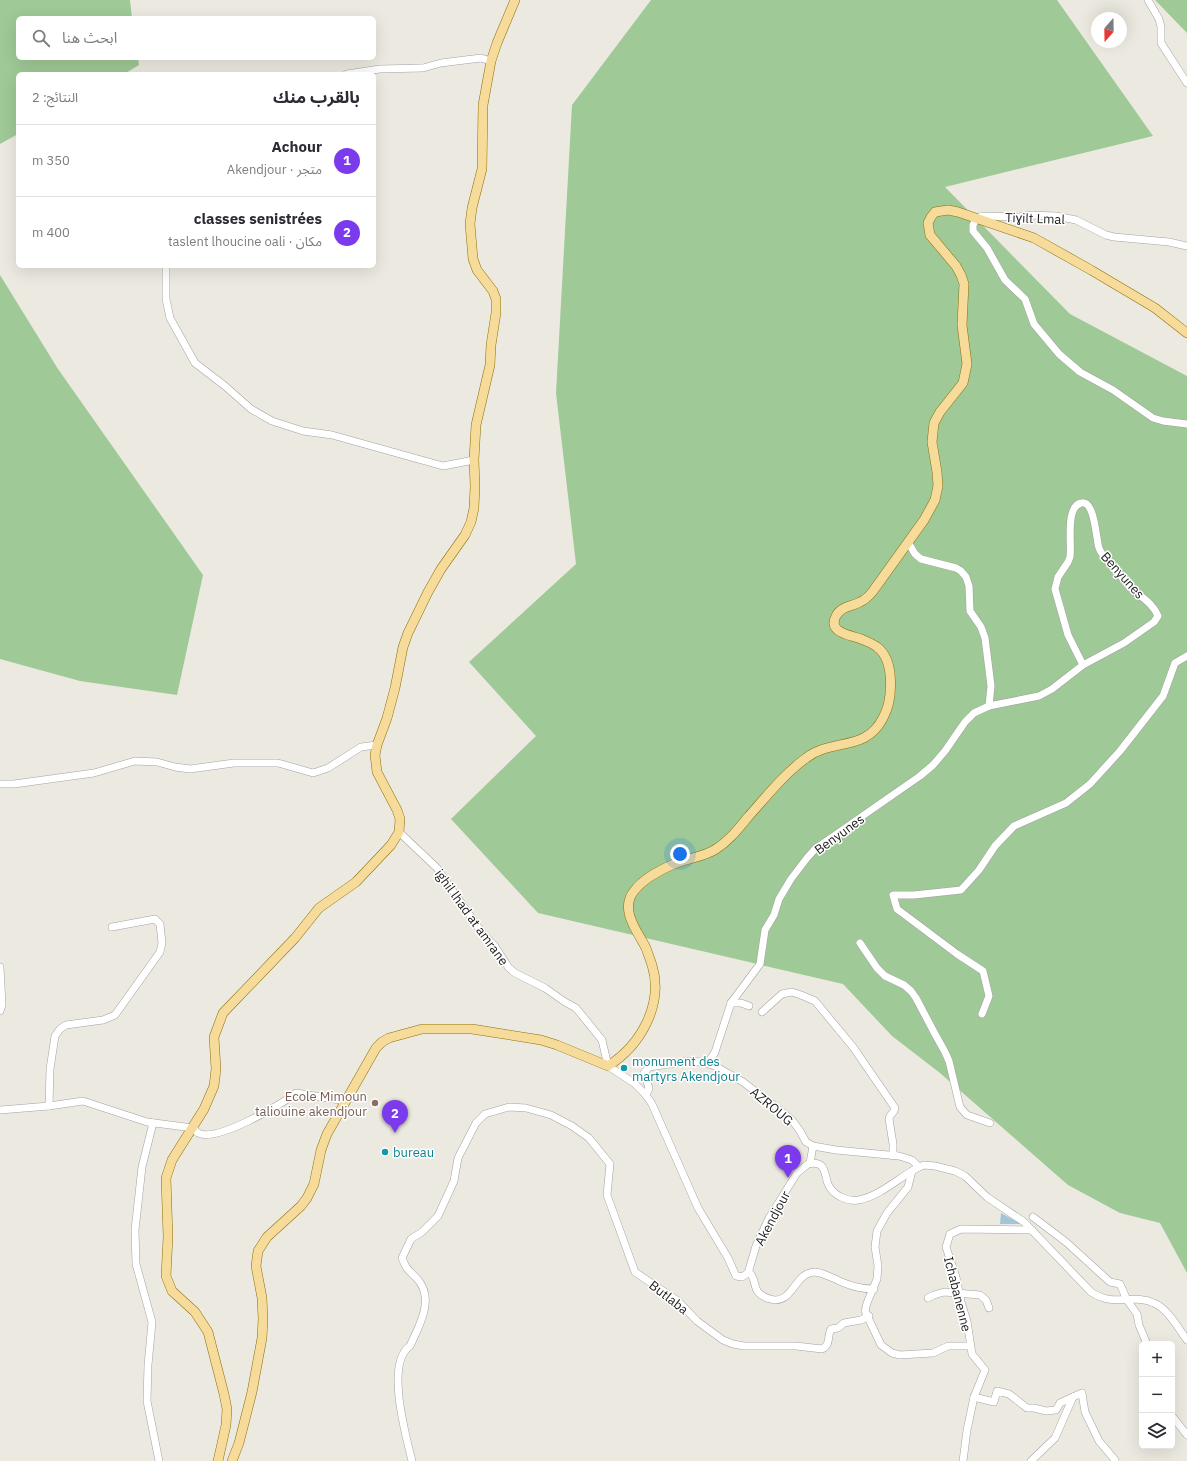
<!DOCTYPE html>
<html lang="ar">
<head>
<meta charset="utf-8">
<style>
	:root { --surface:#fff; --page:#f7f7f7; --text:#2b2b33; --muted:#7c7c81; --line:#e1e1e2; --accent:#7c3aed }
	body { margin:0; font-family:"IBM Plex Sans","Noto Sans Arabic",sans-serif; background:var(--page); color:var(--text); direction:rtl }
	.controls { position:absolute; right:12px; bottom:12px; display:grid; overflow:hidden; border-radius:6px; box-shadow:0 4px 16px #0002 }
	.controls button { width:36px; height:36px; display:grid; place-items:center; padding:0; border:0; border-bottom:1px solid var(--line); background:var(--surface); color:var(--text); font:20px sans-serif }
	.compass { position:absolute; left:1091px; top:12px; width:36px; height:36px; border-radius:50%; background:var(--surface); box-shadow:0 4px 16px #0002; rotate:200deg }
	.you { position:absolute; left:680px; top:854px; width:14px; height:14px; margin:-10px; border:3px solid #fff; border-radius:50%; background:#1a73e8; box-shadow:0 0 0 6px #1a73e833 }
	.badge { display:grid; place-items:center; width:26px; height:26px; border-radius:50%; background:var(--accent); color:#fff; font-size:13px; font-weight:700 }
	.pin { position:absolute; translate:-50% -33px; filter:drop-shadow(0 1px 2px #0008) }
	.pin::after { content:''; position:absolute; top:21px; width:14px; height:12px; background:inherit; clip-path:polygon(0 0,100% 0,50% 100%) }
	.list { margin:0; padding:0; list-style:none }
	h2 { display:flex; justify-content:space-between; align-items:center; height:52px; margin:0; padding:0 16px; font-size:17px }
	h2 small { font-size:13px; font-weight:400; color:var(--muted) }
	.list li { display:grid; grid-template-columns:26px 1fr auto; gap:12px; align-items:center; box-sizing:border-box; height:72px; padding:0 16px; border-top:1px solid var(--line) }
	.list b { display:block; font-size:15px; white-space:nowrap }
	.list p { margin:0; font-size:13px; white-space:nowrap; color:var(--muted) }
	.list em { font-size:13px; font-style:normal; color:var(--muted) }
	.icon { flex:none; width:22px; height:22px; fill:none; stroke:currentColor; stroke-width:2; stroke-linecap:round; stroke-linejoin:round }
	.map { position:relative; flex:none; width:1187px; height:1461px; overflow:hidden; direction:ltr }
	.search { position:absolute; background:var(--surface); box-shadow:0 4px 16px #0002; left:16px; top:16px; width:360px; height:44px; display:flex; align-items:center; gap:10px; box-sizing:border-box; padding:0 14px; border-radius:6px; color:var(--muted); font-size:15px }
	.panel { position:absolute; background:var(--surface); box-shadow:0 4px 16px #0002; left:16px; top:72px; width:360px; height:196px; border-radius:6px; direction:rtl }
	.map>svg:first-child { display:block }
	.forest { fill:#9fc997 }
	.water { fill:#a2c5d8 }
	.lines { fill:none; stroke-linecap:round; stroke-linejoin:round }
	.minor-casing { stroke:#a2a2a2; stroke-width:8 }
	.major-casing { stroke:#8a7007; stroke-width:10 }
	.minor { stroke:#fff; stroke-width:7 }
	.major { stroke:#f7db9b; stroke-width:9 }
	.culture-dot { fill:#0f9aa8; stroke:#fff; stroke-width:1.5 }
	.education-dot { fill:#8d6e63; stroke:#fff; stroke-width:1.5 }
	.labels { text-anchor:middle; stroke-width:3; stroke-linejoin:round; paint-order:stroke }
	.street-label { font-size:13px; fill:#1b1b1b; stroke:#fff }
	.culture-label { font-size:13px; fill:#0d838f; stroke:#fff; text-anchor:start }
	.education-label { font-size:13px; fill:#785e54; stroke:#fff; text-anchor:end }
</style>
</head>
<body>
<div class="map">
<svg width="1187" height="1461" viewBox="0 0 1187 1461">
	<rect width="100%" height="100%" fill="#eceae0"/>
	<g class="forest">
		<path d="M 0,0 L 130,0 L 132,18 L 18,18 L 18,58 L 138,58 L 139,65 L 124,74 L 18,74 L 18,134 L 0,144 Z"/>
		<path d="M 651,0 L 1057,0 L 1153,136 L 945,187 L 1070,314 L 1187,376 L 1187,1273 L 1160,1223 L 1120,1213 L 1068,1185 L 940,1073 L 892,1036 L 843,984 L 538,913 L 451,819 L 536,736 L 469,662 L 576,564 L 556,393 L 572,105 Z"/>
		<path d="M 1155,0 L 1187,0 L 1187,33 Z"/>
		<path d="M 0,275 L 58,369 L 203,575 L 177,695 L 80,681 L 0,659 Z"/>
	</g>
	<path class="water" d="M 1001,1213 L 1021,1224 L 1000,1224 Z"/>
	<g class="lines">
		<g class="minor-casing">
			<g id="minor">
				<path d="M 1148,0 L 1159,19 L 1161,27 L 1161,43 L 1187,83"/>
				<path d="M 347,74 L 380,69 L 423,68 L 441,63 L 481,58 L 491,61"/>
				<path d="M 1187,246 L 1169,242 L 1114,237 L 1106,235 L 1076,220 L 1056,216 L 1031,215 L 1019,217 L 982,216 L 976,219 L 973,225 L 973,231 L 987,248 L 1005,280 L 1025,299 L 1034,324 L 1059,354 L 1080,372 L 1113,390 L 1153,418 L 1163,421 L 1187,424"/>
				<path d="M 166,266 L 166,299 L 170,318 L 195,363 L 225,386 L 251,409 L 272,421 L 303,431 L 332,435 L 443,466 L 474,460"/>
				<path d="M 908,542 L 915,554 L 921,559 L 956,568 L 961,571 L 966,577 L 969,586 L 970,611 L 981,627 L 985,638 L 991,686 L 989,706"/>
				<path d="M 0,784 L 14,784 L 94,773 L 135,761 L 157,762 L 175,767 L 190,769 L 234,763 L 278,763 L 313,773 L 328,768 L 361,747 L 377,745"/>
				<path d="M 399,832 L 437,868 L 482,933 L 494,945 L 509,968 L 515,973 L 545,988 L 565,1002 L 576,1008 L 602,1040 L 608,1066 L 634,1083 L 646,1095 L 652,1104 L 698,1208 L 728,1258 L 736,1276 L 742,1277 L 748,1273 L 756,1246 L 769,1218 L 797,1173 L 808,1164 C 826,1160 824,1173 828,1184 C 833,1196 848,1202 859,1200 C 882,1195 899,1177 919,1167 L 924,1165 L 935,1166 L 955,1171 L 965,1176 L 987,1197 L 1024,1222 L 1091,1292 C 1115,1308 1133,1293 1154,1303 C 1168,1309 1178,1328 1187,1340"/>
				<path d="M 860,943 L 877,968 L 885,976 L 904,985 L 911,991 L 916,998 L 935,1034 L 945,1052 L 949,1061 L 960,1107 L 967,1115 L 990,1123"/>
				<path d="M 0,967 L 2,1005 L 0,1011"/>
				<path d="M 731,1003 L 741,1003 L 749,1006"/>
				<path d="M 762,1012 L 782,994 L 792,992 L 801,995 L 815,1001 L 853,1047 L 895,1108 L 894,1111 L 890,1116 L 889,1119 L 893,1144 L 893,1156"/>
				<path d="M 982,1014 L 989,996 L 983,971 L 957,954 L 897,909 L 893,895 L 914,895 L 961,890 L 979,870 L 995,846 L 1014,826 L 1066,803 L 1090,784 L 1120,751 L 1163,696 L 1175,663 L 1187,656"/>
				<path d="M 708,1063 L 715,1052 L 731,1003 L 760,964 L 765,930 L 774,915 L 779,899 L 791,879 L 807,858 L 815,849 L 920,776 L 933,765 L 945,751 L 965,722 L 974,713 L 989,706 L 1039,696 L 1052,689 L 1083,665 L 1124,643 L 1154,622 L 1158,616 C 1152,602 1142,598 1131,588 C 1124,580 1118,572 1111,565 C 1107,560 1101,554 1099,548 C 1096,540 1095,499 1081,503 C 1065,507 1072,544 1070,557 L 1068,562 L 1058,577 L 1055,589 L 1068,635 L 1083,665"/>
				<path d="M 646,1095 L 649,1088 L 644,1073 L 649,1067 L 689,1061 L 702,1062 L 715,1066 L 743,1082 L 772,1104 L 792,1120 L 800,1131 L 806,1142 L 813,1146 L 836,1150 L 899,1156 L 912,1160 L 919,1167"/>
				<path d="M 49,1106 L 50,1069 L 55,1036 L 60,1029 L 66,1025 L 103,1020 L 115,1015 L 160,952 L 162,943 L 160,924 L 155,919 L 112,927"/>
				<path d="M 0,1110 L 49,1106 L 83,1101 L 147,1122 L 193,1128 C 195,1130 196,1132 198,1133 C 216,1143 280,1105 296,1093 L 346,1101"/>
				<path d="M 153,1123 L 142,1167 L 135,1230 L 136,1264 L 152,1322 L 148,1365 L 147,1401 L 159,1461"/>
				<path d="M 810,1163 L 813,1146"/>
				<path d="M 912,1171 L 908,1187 L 887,1213 L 877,1231 L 875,1247 L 878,1266 L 877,1279 L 867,1303 L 865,1311 L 881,1345 L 892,1353 L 900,1355 L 933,1353 L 948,1346 L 970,1346"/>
				<path d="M 1033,1217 L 1066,1242 L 1110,1282 L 1120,1284 L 1127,1300 L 1137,1314 L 1139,1325 L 1147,1344"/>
				<path d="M 749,1272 C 759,1281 749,1293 770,1299 C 793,1306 794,1272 815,1272 C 825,1273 834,1279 844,1283 C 854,1287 863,1289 874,1289"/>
				<path d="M 928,1298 L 934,1295 L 944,1292 L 980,1295 L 986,1300 L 989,1308"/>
				<path d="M 974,1397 L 994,1402 L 997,1391 L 1009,1394 L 1027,1408 L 1034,1408 L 1046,1411 L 1056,1410 L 1060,1403 L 1073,1397"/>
				<path d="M 1172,1416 L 1187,1435"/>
				<path d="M 412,1461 C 406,1436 385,1363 410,1346 C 419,1326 434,1301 419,1281 C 411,1271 407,1272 402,1258 L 411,1239 L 422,1232 L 438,1216 L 454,1181 L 458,1158 L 476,1123 L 485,1114 L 509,1107 L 526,1108 L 551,1115 L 572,1126 L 589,1138 L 610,1164 L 607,1195 L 635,1272 L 678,1301 L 697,1321 L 723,1340 L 733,1344 L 744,1346 L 796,1346 L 822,1349 C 831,1345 827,1336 831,1329 L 838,1328 L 844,1323 L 861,1320 L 869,1316"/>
				<path d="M 963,1461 L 967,1430 L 974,1397 L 985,1370 L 972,1354 L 967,1321 L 961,1302 L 956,1277 L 946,1247 L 950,1234 L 961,1229 L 1032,1230"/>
				<path d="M 1031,1461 L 1055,1438 L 1073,1397 L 1082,1393 L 1085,1412 L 1099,1441 L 1115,1460"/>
			</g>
		</g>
		<g class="major-casing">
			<g id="major">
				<path d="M 218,1461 L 226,1425 L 227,1409 L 224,1394 L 208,1332 L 195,1312 L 172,1291 L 166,1276 L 168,1237 L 166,1178 L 172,1160 L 204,1109 L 214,1086 L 216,1069 L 214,1037 L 223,1013 L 295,938 L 319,908 L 356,882 L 391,845 L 399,832 L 400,819 L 397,810 L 377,772 L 375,755 L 377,745 L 387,718 L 395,688 L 403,647 L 408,633 L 428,592 L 441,569 L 465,535 L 471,522 L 474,508 L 475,486 L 474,460 L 476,425 L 490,365 L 491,345 L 496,313 L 496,299 L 493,291 L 477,270 L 473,259 L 470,224 L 472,208 L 482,169 L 483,105 L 491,61 L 497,43 L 515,0"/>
				<path d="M 232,1461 L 239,1443 L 252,1392 L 262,1338 L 263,1319 L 262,1298 L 256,1266 L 258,1251 L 267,1237 L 301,1206 L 307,1198 L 314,1184 L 321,1150 L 327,1134 L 368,1062 L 376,1048 L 382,1042 L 389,1038 L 422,1029 L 472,1029 L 541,1040 L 557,1045 L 608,1066 C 641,1045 664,1004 652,965 C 650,959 648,954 646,948 C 638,932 619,910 634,891 C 643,879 660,870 674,864 C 688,858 704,857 716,849 C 729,841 738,829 748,817 C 766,797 784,774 806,758 C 832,738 866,752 883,718 C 893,700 895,660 877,647 C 872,643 866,641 861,639 C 851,635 827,633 836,616 C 841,606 851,607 860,602 C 865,600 869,596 873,591 L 924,520 L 935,500 L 938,486 L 937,472 L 932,442 L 934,423 L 940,412 L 963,383 L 967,364 L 962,325 L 964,284 L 961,275 L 956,266 L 930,235 L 928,223 L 931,217 L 935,212 L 948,210 L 958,212 L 1034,238 L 1091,270 L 1155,308 L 1187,333"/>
			</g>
		</g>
		<use href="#minor" class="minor"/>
		<use href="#major" class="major"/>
	</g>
	<g class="culture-dot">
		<circle cx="624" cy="1068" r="4"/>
		<circle cx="385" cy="1152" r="4"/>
	</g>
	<circle class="education-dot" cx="375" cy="1103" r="4"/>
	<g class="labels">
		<g class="street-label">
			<text transform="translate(1035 218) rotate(2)" y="5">Tiɣilt Lmal</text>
			<text transform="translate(1123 575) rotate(48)" y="5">Benyunes</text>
			<text transform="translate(839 834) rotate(-36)" y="5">Benyunes</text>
			<text transform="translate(472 917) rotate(54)" y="5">ighil lhad at amrane</text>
			<text transform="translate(772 1106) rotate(40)" y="5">AZROUG</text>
			<text transform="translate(772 1218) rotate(-62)" y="5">Akendjour</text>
			<text transform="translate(958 1294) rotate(76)" y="5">Ichabanenne</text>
			<text transform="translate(669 1297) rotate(38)" y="5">Butlaba</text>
		</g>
		<g class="culture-label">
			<text x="632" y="1066">monument des<tspan x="632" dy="15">martyrs Akendjour</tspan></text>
			<text x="393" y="1157">bureau</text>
		</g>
		<g class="education-label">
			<text x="367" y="1101">Ecole Mimoun<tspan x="367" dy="15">taliouine akendjour</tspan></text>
		</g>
	</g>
</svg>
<div class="controls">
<button>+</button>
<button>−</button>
<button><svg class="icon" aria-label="layers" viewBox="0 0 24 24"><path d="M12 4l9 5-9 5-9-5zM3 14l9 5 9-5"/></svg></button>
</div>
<svg class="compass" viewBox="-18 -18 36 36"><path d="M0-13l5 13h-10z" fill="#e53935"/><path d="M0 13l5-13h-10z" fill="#7c7c81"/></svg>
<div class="you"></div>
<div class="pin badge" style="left:788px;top:1178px">1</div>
<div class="pin badge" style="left:395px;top:1133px">2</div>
<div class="search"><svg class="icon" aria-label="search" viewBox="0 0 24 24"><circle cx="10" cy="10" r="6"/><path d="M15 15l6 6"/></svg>ابحث هنا</div>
<section class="panel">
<h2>بالقرب منك<small>النتائج: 2</small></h2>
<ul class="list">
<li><span class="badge">1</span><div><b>Achour</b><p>متجر · Akendjour</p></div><em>350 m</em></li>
<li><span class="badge">2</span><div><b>classes senistrées</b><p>مكان · taslent lhoucine oali</p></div><em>400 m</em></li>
</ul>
</section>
</div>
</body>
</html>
